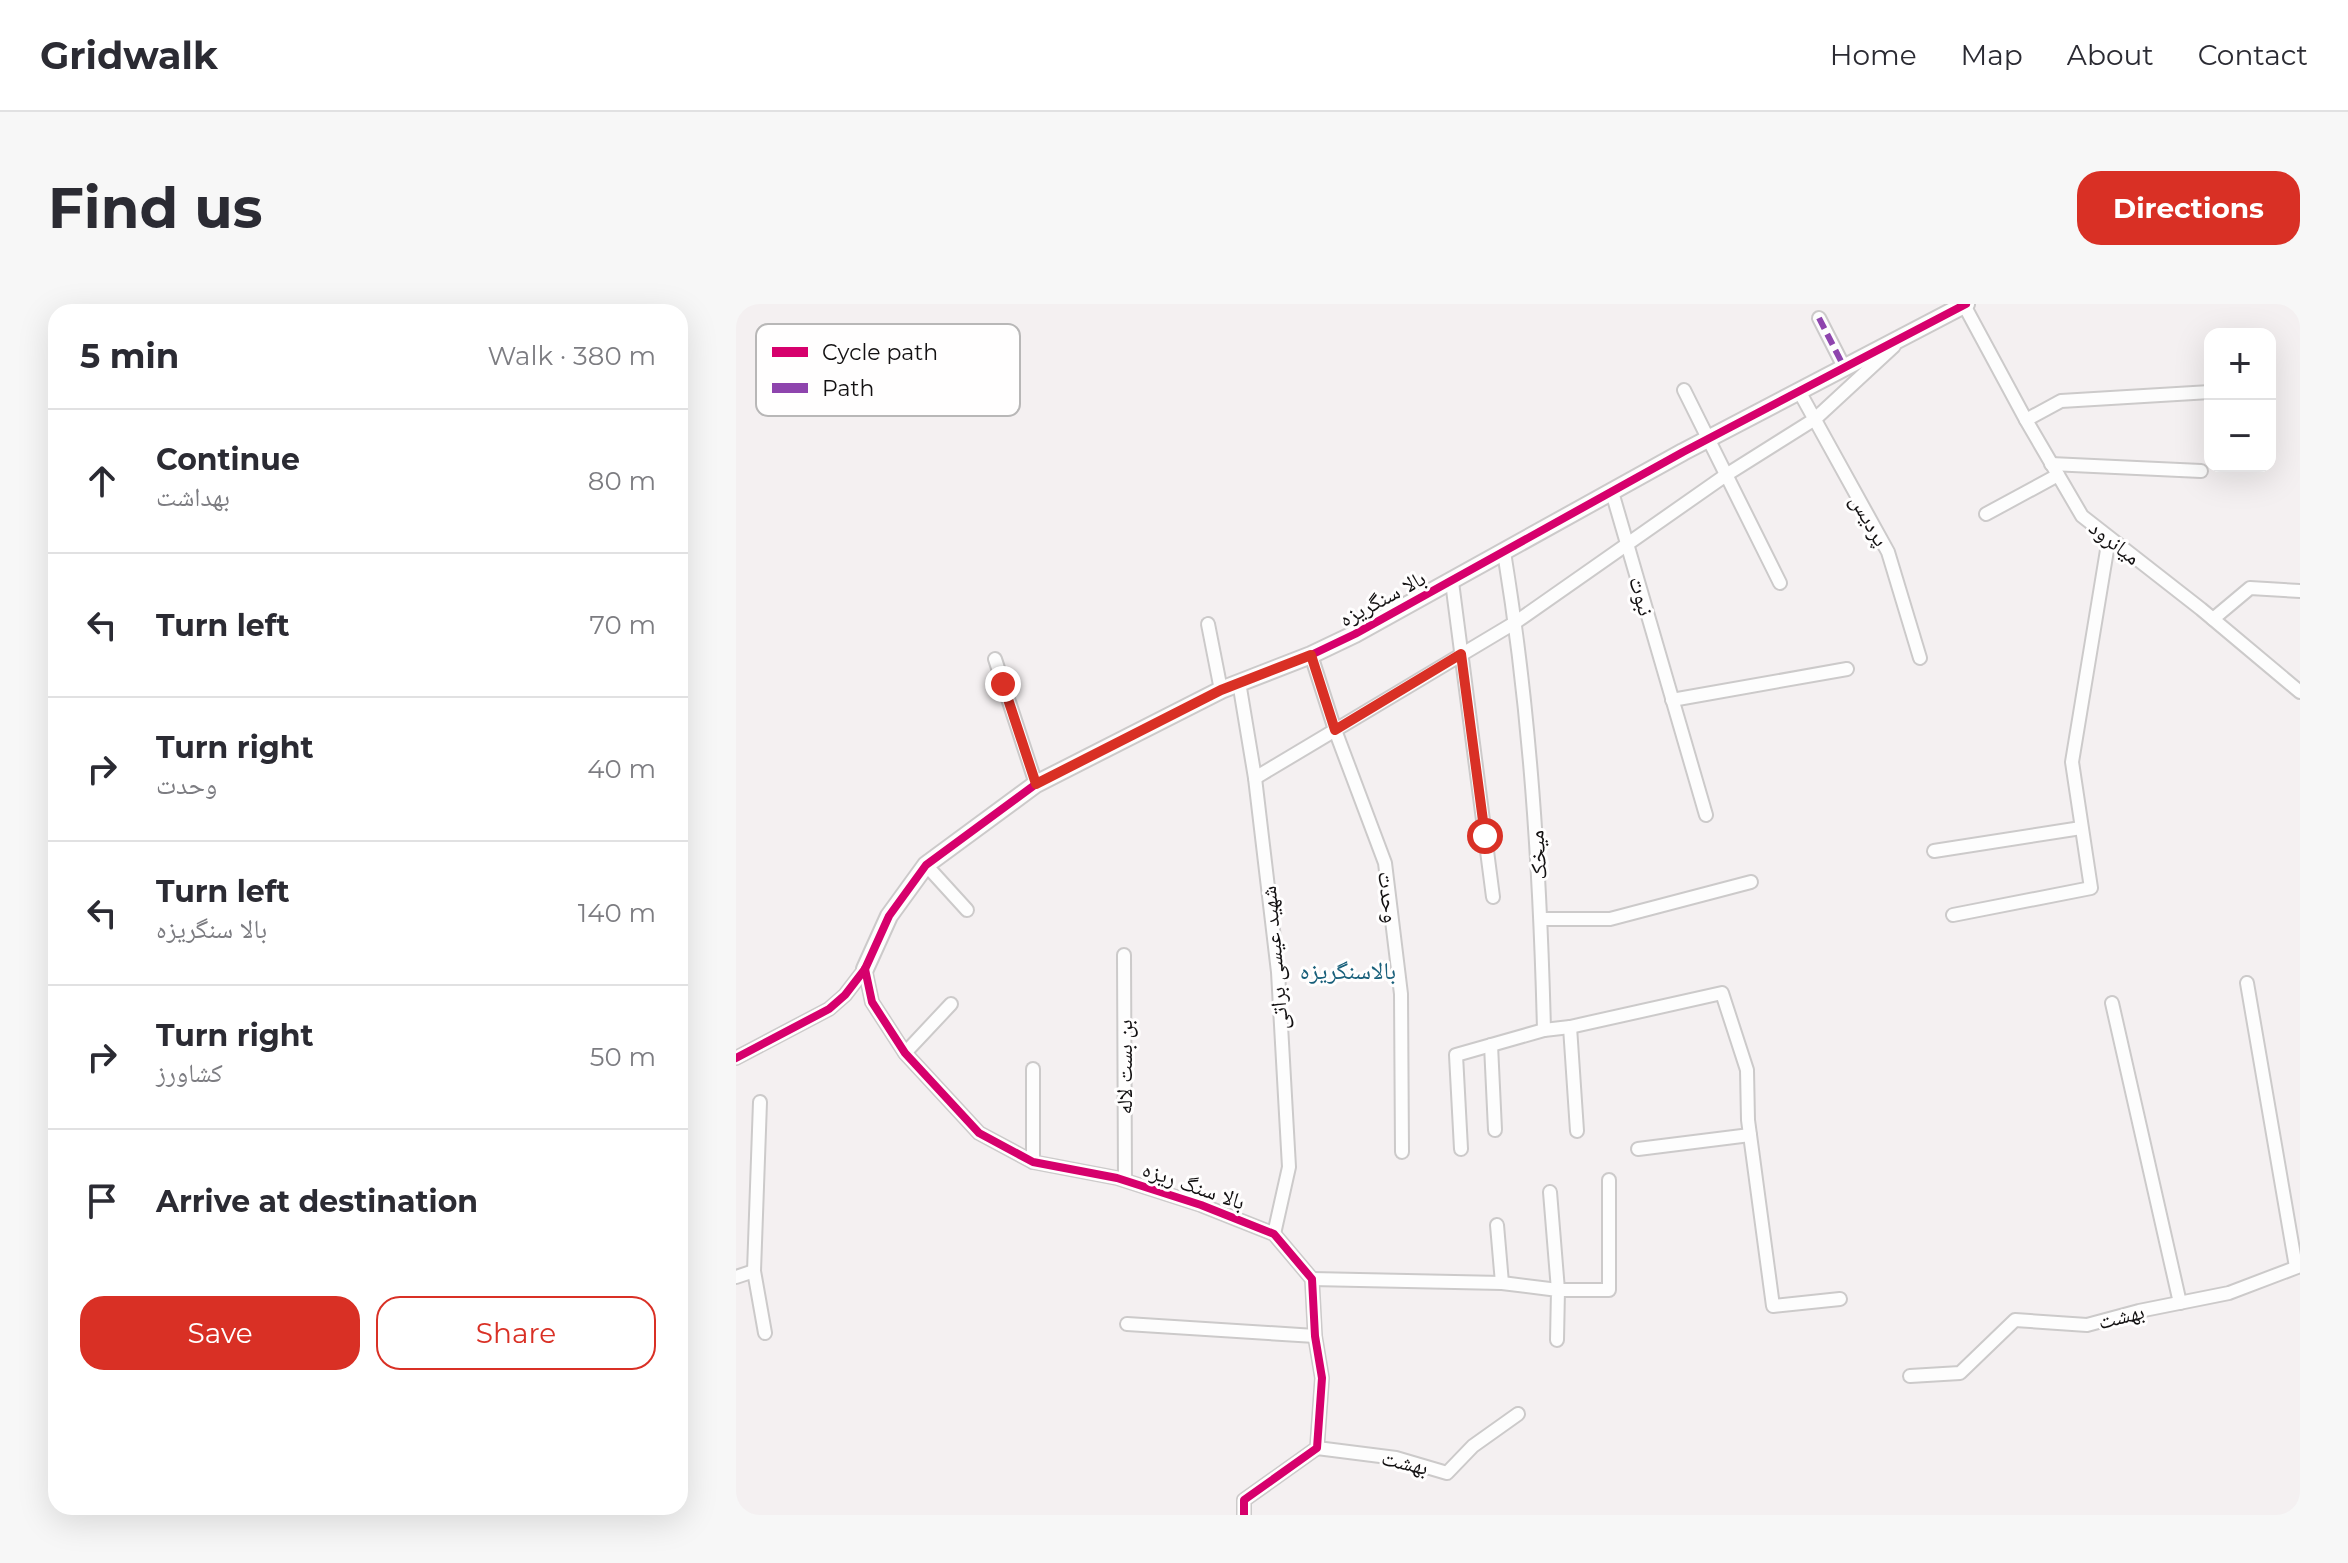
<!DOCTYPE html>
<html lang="en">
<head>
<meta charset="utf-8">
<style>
	:root { --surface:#fff; --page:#f7f7f7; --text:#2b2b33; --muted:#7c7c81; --line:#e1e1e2; --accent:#d93025 }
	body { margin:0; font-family:Montserrat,"Noto Naskh Arabic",sans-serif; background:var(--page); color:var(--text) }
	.controls { position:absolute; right:24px; top:24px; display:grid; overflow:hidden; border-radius:16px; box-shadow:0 8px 32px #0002 }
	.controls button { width:72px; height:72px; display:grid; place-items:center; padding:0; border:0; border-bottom:2px solid var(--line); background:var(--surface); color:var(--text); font:40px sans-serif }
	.stop { position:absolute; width:24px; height:24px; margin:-18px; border:6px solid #d93025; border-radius:50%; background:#fff }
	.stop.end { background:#d93025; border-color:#fff; box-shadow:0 2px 8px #0008 }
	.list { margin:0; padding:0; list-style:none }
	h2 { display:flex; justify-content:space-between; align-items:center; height:104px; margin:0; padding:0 32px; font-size:34px }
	h2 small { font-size:26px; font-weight:400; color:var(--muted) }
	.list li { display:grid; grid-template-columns:52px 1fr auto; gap:24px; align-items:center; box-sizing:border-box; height:144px; padding:0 32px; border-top:2px solid var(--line) }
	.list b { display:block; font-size:30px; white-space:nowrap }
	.list p { margin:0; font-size:26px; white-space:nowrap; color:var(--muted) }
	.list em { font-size:26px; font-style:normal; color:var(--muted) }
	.actions { display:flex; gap:16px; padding:24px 32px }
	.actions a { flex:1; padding:18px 0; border:2px solid var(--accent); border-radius:24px; text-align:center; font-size:28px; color:var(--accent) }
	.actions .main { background:var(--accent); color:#fff }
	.icon { flex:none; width:44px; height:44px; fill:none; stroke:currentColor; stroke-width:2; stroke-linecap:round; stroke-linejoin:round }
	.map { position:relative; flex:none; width:1564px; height:1211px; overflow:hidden; border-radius:24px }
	header { display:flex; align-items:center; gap:48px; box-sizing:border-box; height:112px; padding:0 40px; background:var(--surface); border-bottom:2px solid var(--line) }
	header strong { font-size:38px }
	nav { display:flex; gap:44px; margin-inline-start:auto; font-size:28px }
	.intro { display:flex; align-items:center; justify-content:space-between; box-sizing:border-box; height:192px; padding:0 48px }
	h1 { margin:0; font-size:56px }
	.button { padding:20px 36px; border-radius:24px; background:var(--accent); color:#fff; font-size:28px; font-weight:700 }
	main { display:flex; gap:48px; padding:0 48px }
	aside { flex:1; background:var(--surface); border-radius:24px; box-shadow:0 8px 32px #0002 }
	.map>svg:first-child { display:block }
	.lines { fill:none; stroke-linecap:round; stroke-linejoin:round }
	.minor-casing { stroke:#cccaca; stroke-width:16 }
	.tertiary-casing { stroke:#cccaca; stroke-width:20 }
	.minor { stroke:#fdfdfd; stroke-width:12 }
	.tertiary { stroke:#fdfdfd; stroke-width:16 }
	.quiet { stroke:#8e44ad; stroke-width:6; stroke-dasharray:12 6; stroke-linecap:butt }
	.cycleway-casing { stroke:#fffefe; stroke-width:13 }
	.cycleway { stroke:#d6006c; stroke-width:8 }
	.route { stroke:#d93025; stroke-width:10 }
	.labels { text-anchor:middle; stroke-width:6; stroke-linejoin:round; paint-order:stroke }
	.street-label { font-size:22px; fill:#131112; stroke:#fffefe }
	.neighbourhood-label { font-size:24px; fill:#185f7a; stroke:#fffefe }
	.key { fill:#fffefe; stroke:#b8b7b7; stroke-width:2 }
	.key-label { font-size:22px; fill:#131112 }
</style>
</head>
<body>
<header>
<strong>Gridwalk</strong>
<nav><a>Home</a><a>Map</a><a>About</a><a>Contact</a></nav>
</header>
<div class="intro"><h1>Find us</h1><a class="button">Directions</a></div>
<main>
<aside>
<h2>5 min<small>Walk · 380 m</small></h2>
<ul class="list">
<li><svg class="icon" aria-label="ahead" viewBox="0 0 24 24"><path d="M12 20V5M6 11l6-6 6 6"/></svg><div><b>Continue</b><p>بهداشت</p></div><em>80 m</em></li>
<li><svg class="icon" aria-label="left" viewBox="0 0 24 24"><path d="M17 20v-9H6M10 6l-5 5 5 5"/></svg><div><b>Turn left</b></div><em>70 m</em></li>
<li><svg class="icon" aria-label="right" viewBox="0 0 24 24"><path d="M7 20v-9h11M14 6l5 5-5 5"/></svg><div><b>Turn right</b><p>وحدت</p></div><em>40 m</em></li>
<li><svg class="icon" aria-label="left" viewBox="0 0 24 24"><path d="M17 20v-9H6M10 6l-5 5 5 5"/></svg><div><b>Turn left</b><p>بالا سنگریزه</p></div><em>140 m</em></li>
<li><svg class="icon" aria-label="right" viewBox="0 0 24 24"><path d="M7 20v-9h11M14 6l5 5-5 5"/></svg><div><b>Turn right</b><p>کشاورز</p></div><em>50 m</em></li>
<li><svg class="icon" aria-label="arrive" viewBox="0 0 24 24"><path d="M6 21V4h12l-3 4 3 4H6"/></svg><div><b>Arrive at destination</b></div></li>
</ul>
<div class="actions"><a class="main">Save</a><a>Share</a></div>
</aside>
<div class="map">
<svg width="1564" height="1211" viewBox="0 0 1564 1211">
	<rect width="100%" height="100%" fill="#f4f0f1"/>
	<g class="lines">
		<g class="minor-casing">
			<g id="minor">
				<path d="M 1228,1 L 1290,116 L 1346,212 L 1465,305 L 1564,388"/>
				<path d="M 1083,14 L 1108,63"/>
				<path d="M 948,86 L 1044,279"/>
				<path d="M 1063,87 L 1152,248 L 1184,354"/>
				<path d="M 1290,116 L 1325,97 L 1474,88"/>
				<path d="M 1315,160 L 1465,167"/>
				<path d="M 876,188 L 970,511"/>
				<path d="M 1250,210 L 1322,171"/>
				<path d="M 768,248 C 794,406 804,565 808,726 L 834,723 L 841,827"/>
				<path d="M 716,278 L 757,593"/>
				<path d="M 1477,315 L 1514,284 L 1564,287"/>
				<path d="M 472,320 L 485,386"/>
				<path d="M 575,351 L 599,426 L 649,559 L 665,690 L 666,848"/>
				<path d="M 259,355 L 300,480"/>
				<path d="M 503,378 L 519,474 L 542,668 L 553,863 L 538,930"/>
				<path d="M 936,396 L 1111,365"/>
				<path d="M 519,474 L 780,318 L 990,171 L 1079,115 L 1158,42"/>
				<path d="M 1198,547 L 1345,524"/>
				<path d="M 190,561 L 231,606"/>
				<path d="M 1217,611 L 1355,584 L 1336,458 L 1373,234"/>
				<path d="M 805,615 L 874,615 L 1015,578"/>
				<path d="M 388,651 L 389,876"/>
				<path d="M 129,665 L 136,698 L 169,749 L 243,829 L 297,858 L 381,874 L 465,901 L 538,930 L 576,975 L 579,1032 L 586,1074 L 581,1144 L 508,1196 L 508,1211"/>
				<path d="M 1511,679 L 1560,963"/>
				<path d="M 1376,699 L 1444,999"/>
				<path d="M 834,723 L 986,689 L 1011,766 L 1012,816 L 1037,1002 L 1104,995"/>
				<path d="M 755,741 L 759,826"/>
				<path d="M 169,749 L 215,700"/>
				<path d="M 0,754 L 93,705 L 109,691 L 129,665"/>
				<path d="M 297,765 L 297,858"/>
				<path d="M 24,798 L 18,967 L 29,1029"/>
				<path d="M 725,845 L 720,751 L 808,726"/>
				<path d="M 902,845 L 1014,831"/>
				<path d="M 814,888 L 822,986 L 873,986 L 873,876"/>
				<path d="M 761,921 L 766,979"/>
				<path d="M 0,973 L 18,967"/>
				<path d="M 576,975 L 766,979 L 822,986 L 821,1036"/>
				<path d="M 391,1020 L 579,1032"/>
				<path d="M 1174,1072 L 1224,1069 L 1279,1016 L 1351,1021 L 1403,1007 L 1493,989 L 1564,962"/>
				<path d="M 581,1144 L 660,1154 L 711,1169 L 737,1142 L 782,1110"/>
			</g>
		</g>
		<g class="tertiary-casing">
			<path id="tertiary" d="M 129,665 L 153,612 L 190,561 L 300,480 L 485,386 L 575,351 L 619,330 L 947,148 L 1230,0"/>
		</g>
		<use href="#minor" class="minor"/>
		<use href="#tertiary" class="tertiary"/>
		<path class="quiet" d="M 1083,14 L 1108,63"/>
		<g class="cycleway-casing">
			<g id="cycleway">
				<path d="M 129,665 L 136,698 L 169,749 L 243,829 L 297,858 L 381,874 L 465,901 L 538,930 L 576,975 L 579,1032 L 586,1074 L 581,1144 L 508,1196 L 508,1211"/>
				<path d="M 0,754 L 93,705 L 109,691 L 129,665 L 153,612 L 190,561 L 300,480 L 485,386 L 575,351 L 619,330 L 947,148 L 1230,0"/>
			</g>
		</g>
		<use href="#cycleway" class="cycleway"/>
	</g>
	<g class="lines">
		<path class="route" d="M 267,380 L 300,480 L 485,386 L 575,351 L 599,426 L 725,350 L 749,532"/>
	</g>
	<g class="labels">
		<g class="street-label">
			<text transform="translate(1134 216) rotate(61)" y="8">پردیس</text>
			<text transform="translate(1379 238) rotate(38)" y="8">میانرود</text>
			<text transform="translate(906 292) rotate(74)" y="8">نبوت</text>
			<text transform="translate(646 294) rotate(-28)" y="8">بالا سنگریزه</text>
			<text transform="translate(801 551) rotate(-94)" y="8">میخک</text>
			<text transform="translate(653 593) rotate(83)" y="8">وحدت</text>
			<text transform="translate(538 654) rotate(-95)" y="8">شهید عیسی براتی</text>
			<text transform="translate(388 763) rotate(-90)" y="8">بن بست لاله</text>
			<text transform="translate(458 881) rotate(19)" y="8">بالا سنگ ریزه</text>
			<text transform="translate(1385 1012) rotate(-14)" y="8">بهشت</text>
			<text transform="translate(669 1158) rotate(13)" y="8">بهشت</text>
		</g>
		<g class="neighbourhood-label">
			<text x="612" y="675">بالاسنگریزه</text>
		</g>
	</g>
	<rect x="20" y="20" width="264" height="92" rx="12" class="key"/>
	<rect x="36" y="43" width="36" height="10" fill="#d6006c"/>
	<rect x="36" y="79" width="36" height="10" fill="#8e44ad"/>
	<g class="key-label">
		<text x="86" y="56">Cycle path</text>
		<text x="86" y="92">Path</text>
	</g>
</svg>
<div class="controls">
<button>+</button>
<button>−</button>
</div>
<div class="stop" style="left:749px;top:532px"></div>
<div class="stop end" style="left:267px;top:380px"></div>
</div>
</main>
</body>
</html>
